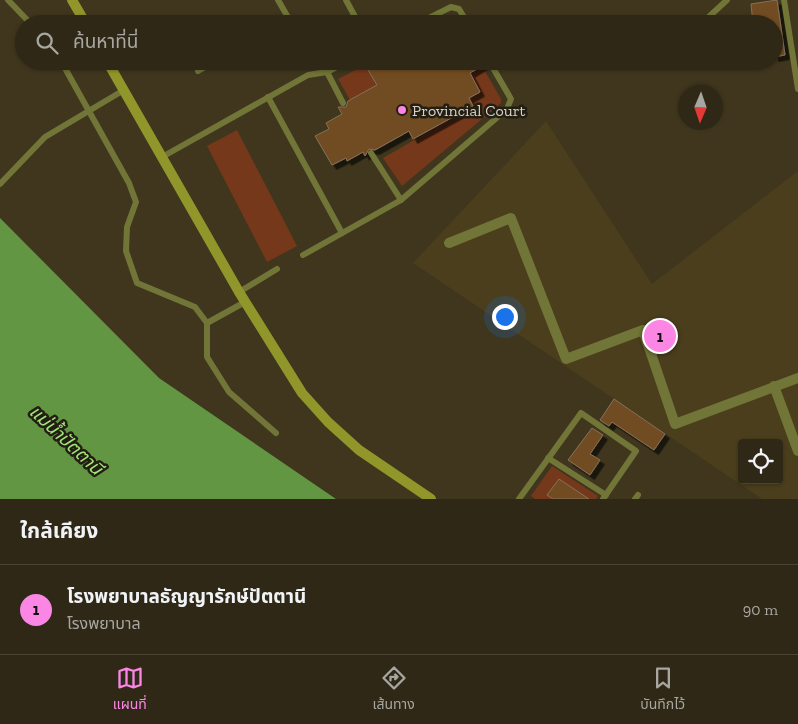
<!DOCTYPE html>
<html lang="th">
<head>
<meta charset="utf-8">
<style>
	:root { --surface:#2f2816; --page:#37301f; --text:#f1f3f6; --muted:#a7a6a1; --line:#4a4435; --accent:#fb86e4 }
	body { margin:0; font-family:"Zilla Slab","Noto Sans Thai",serif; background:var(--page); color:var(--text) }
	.controls { position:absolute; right:15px; bottom:15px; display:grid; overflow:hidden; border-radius:5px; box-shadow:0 1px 4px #0004 }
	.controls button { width:45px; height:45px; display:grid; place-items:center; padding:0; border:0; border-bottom:1px solid var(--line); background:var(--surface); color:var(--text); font:25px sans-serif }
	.compass { position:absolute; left:678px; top:85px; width:45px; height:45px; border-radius:50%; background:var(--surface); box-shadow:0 1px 4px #0004; rotate:182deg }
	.you { position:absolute; left:504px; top:316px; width:18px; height:18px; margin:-12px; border:4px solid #fff; border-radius:50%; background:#1a73e8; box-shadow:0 0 0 8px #1a73e833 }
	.badge { display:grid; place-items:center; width:32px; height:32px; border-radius:50%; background:var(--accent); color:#111; font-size:16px; font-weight:700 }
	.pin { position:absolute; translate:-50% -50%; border:2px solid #fff; box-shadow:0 1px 5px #0006 }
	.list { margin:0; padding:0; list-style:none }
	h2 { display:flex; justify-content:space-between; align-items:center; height:65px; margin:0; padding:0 20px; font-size:21px }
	h2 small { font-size:16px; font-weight:400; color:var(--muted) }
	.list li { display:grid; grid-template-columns:32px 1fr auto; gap:15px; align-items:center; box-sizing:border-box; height:90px; padding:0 20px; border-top:1px solid var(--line) }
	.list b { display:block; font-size:19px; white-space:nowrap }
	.list p { margin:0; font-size:16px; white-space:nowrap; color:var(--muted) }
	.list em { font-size:16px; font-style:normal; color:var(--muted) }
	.icon { flex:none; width:28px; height:28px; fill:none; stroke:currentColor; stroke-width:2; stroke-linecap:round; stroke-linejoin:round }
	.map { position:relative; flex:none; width:798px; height:499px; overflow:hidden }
	.search { position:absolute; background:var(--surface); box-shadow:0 1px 4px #0004; left:15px; right:15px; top:15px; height:55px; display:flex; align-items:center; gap:12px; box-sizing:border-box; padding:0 18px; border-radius:28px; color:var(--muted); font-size:19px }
	.sheet { height:155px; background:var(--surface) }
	nav { display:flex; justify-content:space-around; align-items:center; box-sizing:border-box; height:70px; border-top:1px solid var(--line); background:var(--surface); font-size:14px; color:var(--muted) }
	nav a { display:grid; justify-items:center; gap:2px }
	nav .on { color:var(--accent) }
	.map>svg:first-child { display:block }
	.built { fill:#4a3e1d; fill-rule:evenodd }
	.green { fill:#76381b }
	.water { fill:#629642 }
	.building { fill:#714b21; stroke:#86715c; filter:url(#shadow) }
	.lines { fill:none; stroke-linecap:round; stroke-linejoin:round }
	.lane { stroke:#717537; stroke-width:6 }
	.street { stroke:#717537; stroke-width:10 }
	.secondary { stroke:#91962a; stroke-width:10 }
	.poi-dot { fill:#fb86e4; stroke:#221e13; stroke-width:2 }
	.labels { text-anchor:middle; stroke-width:5; stroke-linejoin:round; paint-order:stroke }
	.poi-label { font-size:16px; fill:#d9d3c5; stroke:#221e13; text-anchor:start }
	.water-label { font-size:18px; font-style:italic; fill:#a1e578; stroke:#221e13 }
</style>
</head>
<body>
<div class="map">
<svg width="798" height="499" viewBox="0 0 798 499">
	<defs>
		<filter id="shadow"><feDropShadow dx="4.5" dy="4.5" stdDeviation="0" flood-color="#0009"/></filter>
	</defs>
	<rect width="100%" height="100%" fill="#3f361d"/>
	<path class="built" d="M 546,121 L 652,284 L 798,171 L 798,499 L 762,499 L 413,263 ZM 742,443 L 779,443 L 779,480 L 742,480 Z"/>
	<g class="green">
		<path d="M 365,65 L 377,85 L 350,100 L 338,79 Z"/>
		<path d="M 482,66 L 501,99 L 501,103 L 402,186 L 383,158 L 473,106 L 469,98 L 480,92 L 470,73 Z"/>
		<path d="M 237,130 L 297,246 L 267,262 L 207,146 Z"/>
		<path d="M 552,466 L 598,496 L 596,499 L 535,499 L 531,496 Z"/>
	</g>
	<path class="water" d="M 0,218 L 159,378 L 336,499 L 0,499 Z"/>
	<g class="building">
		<path d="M 777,0 L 785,55 L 774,57 L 774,24 L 753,24 L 751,4 Z"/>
		<path d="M 372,61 L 484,61 L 485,64 L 470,73 L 480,92 L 469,98 L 473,106 L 413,139 L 409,131 L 375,150 L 369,149 L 365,156 L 363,152 L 347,161 L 346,158 L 332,165 L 315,136 L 329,129 L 326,123 L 342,114 L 338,107 L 346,107 L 348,101 L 377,85 L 365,65 Z"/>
		<path d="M 614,399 L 665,434 L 654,450 L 612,422 L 609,426 L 600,420 Z"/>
		<path d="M 592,428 L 603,435 L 590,454 L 600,460 L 590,475 L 568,460 Z"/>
		<path d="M 559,479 L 589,499 L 553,499 L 547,495 Z"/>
	</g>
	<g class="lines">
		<g class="lane">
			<path d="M 8,0 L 31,24"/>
			<path d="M 278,0 L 289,19 L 281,24"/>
			<path d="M 346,0 L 359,24"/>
			<path d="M 784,0 L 798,89"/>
			<path d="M 417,24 L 451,7 L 459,9 L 468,24"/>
			<path d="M 701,24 L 727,0"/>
			<path d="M 61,61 L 129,183 L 136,202 L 127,227 L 126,251 L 137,283 L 195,307 L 207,323 L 207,357 L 229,392 L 276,433"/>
			<path d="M 198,71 L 216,61"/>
			<path d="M 327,72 L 343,103"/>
			<path d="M 268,97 L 342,233"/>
			<path d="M 371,153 L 401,200"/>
			<path d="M 162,157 L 308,75 L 327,72 L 348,61"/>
			<path d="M 0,184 L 45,137 L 124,90"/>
			<path d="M 303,255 L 401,200 L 507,109 L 511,99 L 489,61"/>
			<path d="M 239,292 L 277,269"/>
			<path d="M 207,323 L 245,302"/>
			<path d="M 548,458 L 606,495"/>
			<path d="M 519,499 L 581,413 L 636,451 L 603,499"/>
			<path d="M 635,499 L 638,495"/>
		</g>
		<g class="street">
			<path d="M 449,243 L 511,218 L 566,359 L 643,330 L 675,424 L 798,378"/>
			<path d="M 774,386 L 798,451"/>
		</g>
		<g class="secondary">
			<path d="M 72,0 L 86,24"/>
			<path d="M 107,61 L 239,292 L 302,393 L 328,422 L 359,450 L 431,499"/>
		</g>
	</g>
	<circle class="poi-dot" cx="402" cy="110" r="5"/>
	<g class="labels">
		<g class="poi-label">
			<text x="412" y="116">Provincial Court</text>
		</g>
		<g class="water-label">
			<text transform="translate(66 440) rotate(43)" y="6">แม่น้ำปัตตานี</text>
		</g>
	</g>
</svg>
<div class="controls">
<button><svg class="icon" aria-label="locate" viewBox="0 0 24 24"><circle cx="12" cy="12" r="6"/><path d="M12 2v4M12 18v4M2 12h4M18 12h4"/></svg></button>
</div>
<svg class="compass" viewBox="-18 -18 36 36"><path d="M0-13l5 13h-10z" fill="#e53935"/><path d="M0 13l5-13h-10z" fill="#a7a6a1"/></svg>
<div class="you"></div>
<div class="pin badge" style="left:660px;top:336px">1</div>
<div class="search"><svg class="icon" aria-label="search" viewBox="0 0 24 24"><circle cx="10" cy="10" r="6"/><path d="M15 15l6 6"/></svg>ค้นหาที่นี่</div>
</div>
<section class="sheet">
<h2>ใกล้เคียง<small></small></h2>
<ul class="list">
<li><span class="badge">1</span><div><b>โรงพยาบาลธัญญารักษ์ปัตตานี</b><p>โรงพยาบาล</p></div><em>90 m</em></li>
</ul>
</section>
<nav>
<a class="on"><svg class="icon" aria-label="map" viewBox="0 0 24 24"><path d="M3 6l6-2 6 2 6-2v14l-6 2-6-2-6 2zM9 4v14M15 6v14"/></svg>แผนที่</a>
<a><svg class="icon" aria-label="directions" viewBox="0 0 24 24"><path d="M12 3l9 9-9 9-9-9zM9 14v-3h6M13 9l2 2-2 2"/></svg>เส้นทาง</a>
<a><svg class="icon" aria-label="saved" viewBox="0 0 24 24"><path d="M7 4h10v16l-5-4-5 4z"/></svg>บันทึกไว้</a>
</nav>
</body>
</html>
